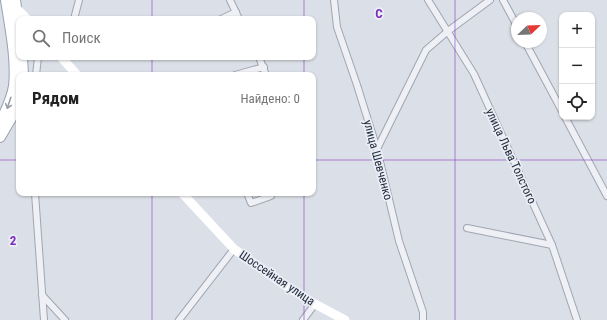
<!DOCTYPE html>
<html lang="ru">
<head>
<meta charset="utf-8">
<style>
	:root { --surface:#fff; --page:#f6f6f6; --text:#222; --muted:#767676; --line:#e0e0e0 }
	body { margin:0; font-family:"Roboto Condensed",sans-serif; background:var(--page); color:var(--text) }
	.controls { position:absolute; right:12px; top:12px; display:grid; overflow:hidden; border-radius:8px; box-shadow:0 1px 3px #0004 }
	.controls button { width:36px; height:36px; display:grid; place-items:center; padding:0; border:0; border-bottom:1px solid var(--line); background:var(--surface); color:var(--text); font:20px sans-serif }
	.compass { position:absolute; left:511px; top:12px; width:36px; height:36px; border-radius:50%; background:var(--surface); box-shadow:0 1px 3px #0004; rotate:67deg }
	.list { margin:0; padding:0; list-style:none }
	h2 { display:flex; justify-content:space-between; align-items:center; height:52px; margin:0; padding:0 16px; font-size:17px }
	h2 small { font-size:13px; font-weight:400; color:var(--muted) }
	.icon { flex:none; width:22px; height:22px; fill:none; stroke:currentColor; stroke-width:2; stroke-linecap:round; stroke-linejoin:round }
	.map { position:relative; flex:none; width:607px; height:320px; overflow:hidden }
	.search { position:absolute; background:var(--surface); box-shadow:0 1px 3px #0004; left:16px; top:16px; width:300px; height:44px; display:flex; align-items:center; gap:10px; box-sizing:border-box; padding:0 14px; border-radius:8px; color:var(--muted); font-size:15px }
	.panel { position:absolute; background:var(--surface); box-shadow:0 1px 3px #0004; left:16px; top:72px; width:300px; height:124px; border-radius:8px }
	.map>svg:first-child { display:block }
	.lines { fill:none; stroke-linecap:round; stroke-linejoin:round }
	.minor-casing { stroke:#a0a6b1; stroke-width:8 }
	.primary-casing { stroke:#99a2b4; stroke-width:12 }
	.minor { stroke:#eef0f5; stroke-width:6 }
	.secondary { stroke:#fff; stroke-width:9 }
	.primary { stroke:#fff; stroke-width:10 }
	.oneway { stroke:#9ca0a8 }
	.grid { fill:none; stroke:#7b2cbf; stroke-width:1; stroke-opacity:0.55 }
	.labels { text-anchor:middle; stroke-width:3.5; stroke-linejoin:round; paint-order:stroke }
	.street-label { font-size:12px; fill:#242c3e; stroke:#eaeef5 }
	.grid-label { font-size:13px; text-anchor:middle; font-weight:bold; fill:#7b2cbf; stroke:#eaeef5; stroke-width:3.5; stroke-linejoin:round; paint-order:stroke }
</style>
</head>
<body>
<div class="map">
<svg width="607" height="320" viewBox="0 0 607 320">
	<rect width="100%" height="100%" fill="#dbdfe7"/>
	<g class="lines">
		<g class="minor-casing">
			<g id="minor">
				<path d="M 230,0 L 239,19"/>
				<path d="M 334,0 L 337,27 L 357,85 L 377,149 L 399,241 L 423,312 L 423,320"/>
				<path d="M 428,0 L 474,74 L 552,245 L 577,320"/>
				<path d="M 503,0 L 517,26"/>
				<path d="M 74,19 L 79,0"/>
				<path d="M 221,19 L 236,12"/>
				<path d="M 525,42 L 562,111"/>
				<path d="M 259,57 L 266,75"/>
				<path d="M 36,75 L 38,57"/>
				<path d="M 235,75 L 264,67"/>
				<path d="M 565,117 L 607,196"/>
				<path d="M 377,149 L 426,50 L 448,31 L 490,0"/>
				<path d="M 35,193 L 44,320"/>
				<path d="M 247,193 L 251,203 L 271,196"/>
				<path d="M 467,228 L 552,245"/>
				<path d="M 42,295 L 65,320"/>
				<path d="M 179,320 L 234,249"/>
				<path d="M 303,320 L 315,304"/>
			</g>
		</g>
		<g class="primary-casing">
			<g id="primary">
				<path d="M 15,0 L 19,31"/>
				<path d="M 22,57 L 23,75"/>
				<path d="M 0,123 C 6,111 12,99 14,86 C 17,60 10,26 6,0"/>
				<path d="M 0,137 L 17,108 L 19,101"/>
			</g>
		</g>
		<use href="#minor" class="minor"/>
		<g class="secondary">
			<path d="M 13,8 L 16,8 L 27,19"/>
			<path d="M 61,57 L 77,75"/>
			<path d="M 182,193 L 234,249 L 286,286 L 315,304 L 345,320"/>
		</g>
		<use href="#primary" class="primary"/>
	</g>
	<defs><path id="oneway-shaft" d="M-6 0H5M1.5-3L5.5 0L1.5 3" fill="none" stroke-width="1.6" stroke-linecap="round" stroke-linejoin="round"/></defs>
	<use class="oneway" href="#oneway-shaft" transform="translate(9 103) rotate(108)"/>
	<path class="grid" d="M 152,0 L 152,19M 304,0 L 304,19M 455,0 L 455,320M 152,57 L 152,75M 304,57 L 304,75M 0,160 L 19,160M 313,160 L 607,160M 152,193 L 152,320M 304,193 L 304,320"/>
	<g class="labels">
		<g class="street-label">
			<text transform="translate(511 156) rotate(65)" y="4">улица Льва Толстого</text>
			<text transform="translate(378 160) rotate(75)" y="4">улица Шевченко</text>
			<text transform="translate(277 278) rotate(34)" y="4">Шоссейная улица</text>
		</g>
	</g>
	<g class="grid-label">
		<text x="379" y="18">C</text>
		<text x="13" y="245">2</text>
	</g>
</svg>
<div class="controls">
<button>+</button>
<button>−</button>
<button><svg class="icon" aria-label="locate" viewBox="0 0 24 24"><circle cx="12" cy="12" r="6"/><path d="M12 2v4M12 18v4M2 12h4M18 12h4"/></svg></button>
</div>
<svg class="compass" viewBox="-18 -18 36 36"><path d="M0-13l5 13h-10z" fill="#e53935"/><path d="M0 13l5-13h-10z" fill="#767676"/></svg>
<div class="search"><svg class="icon" aria-label="search" viewBox="0 0 24 24"><circle cx="10" cy="10" r="6"/><path d="M15 15l6 6"/></svg>Поиск</div>
<section class="panel">
<h2>Рядом<small>Найдено: 0</small></h2>
<ul class="list">
</ul>
</section>
</div>
</body>
</html>
